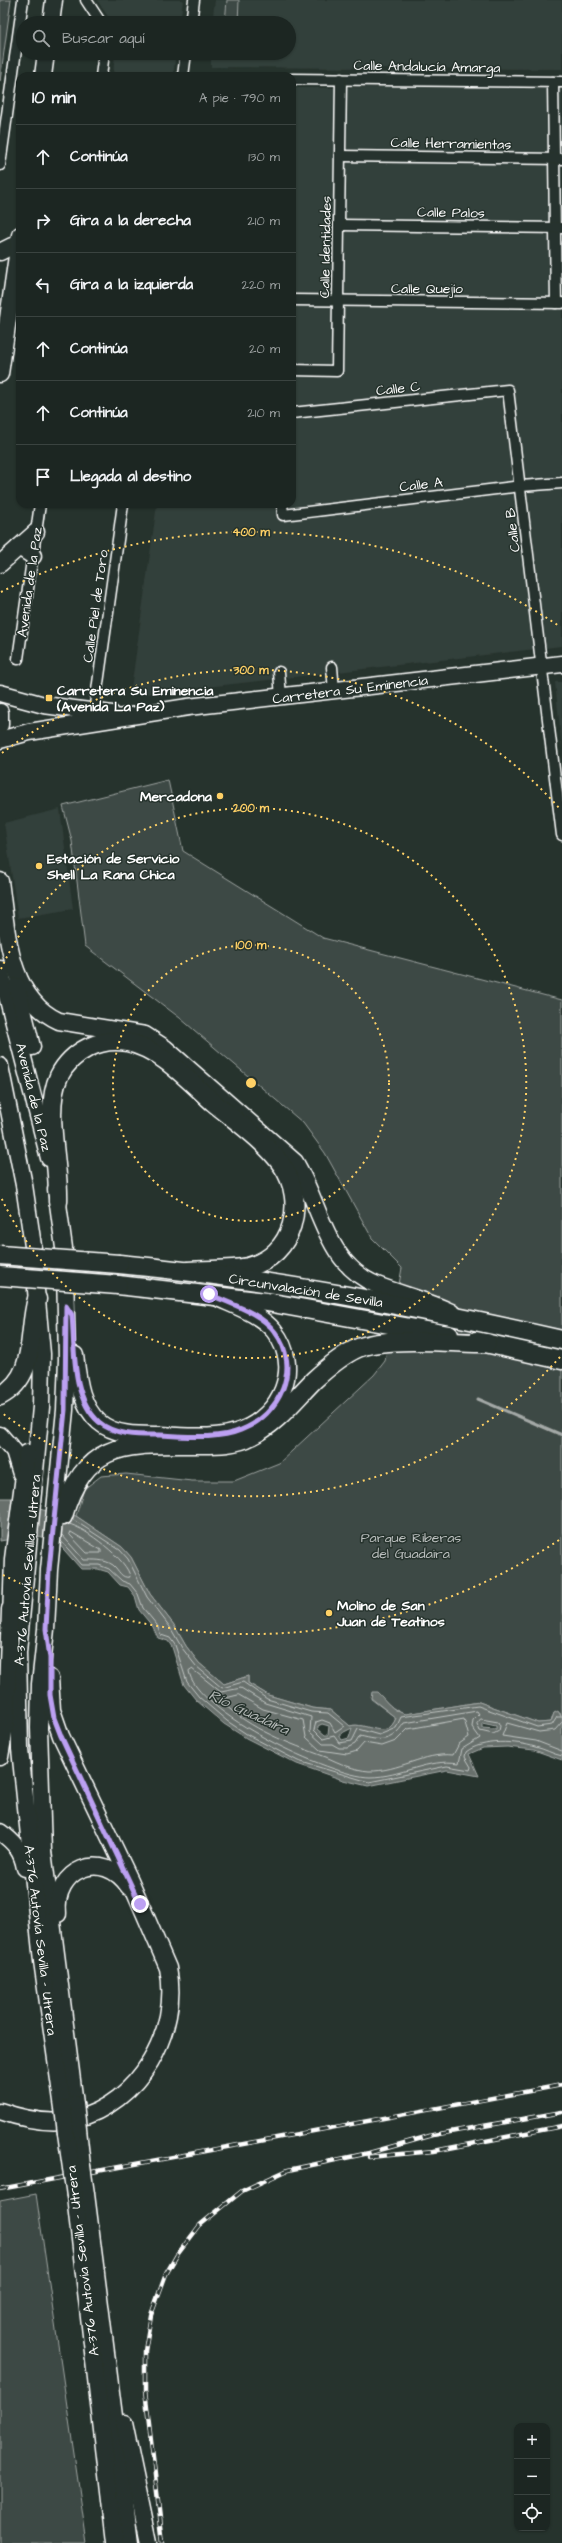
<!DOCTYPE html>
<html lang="es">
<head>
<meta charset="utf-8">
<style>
	:root { --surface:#1c2622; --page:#252e2a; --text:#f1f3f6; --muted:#a0a5a5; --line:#3a4340 }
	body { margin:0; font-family:"Architects Daughter",sans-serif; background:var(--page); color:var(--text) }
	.controls { position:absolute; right:12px; bottom:12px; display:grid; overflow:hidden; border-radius:8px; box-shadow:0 1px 3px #0004 }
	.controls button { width:36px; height:36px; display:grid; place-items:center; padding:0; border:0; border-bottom:1px solid var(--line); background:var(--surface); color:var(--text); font:20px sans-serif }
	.stop { position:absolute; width:12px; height:12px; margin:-9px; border:3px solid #bca0f2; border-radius:50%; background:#fff }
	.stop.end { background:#bca0f2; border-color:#fff; box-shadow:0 1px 4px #0008 }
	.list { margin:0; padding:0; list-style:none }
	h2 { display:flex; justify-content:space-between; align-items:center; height:52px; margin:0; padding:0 16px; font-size:17px }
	h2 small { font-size:13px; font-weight:400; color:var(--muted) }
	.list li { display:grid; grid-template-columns:26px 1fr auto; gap:12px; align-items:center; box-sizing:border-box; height:64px; padding:0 16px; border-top:1px solid var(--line) }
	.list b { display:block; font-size:15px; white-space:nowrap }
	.list em { font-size:13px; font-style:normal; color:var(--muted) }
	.icon { flex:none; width:22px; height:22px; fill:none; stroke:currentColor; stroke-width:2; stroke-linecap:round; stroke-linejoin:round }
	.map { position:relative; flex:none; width:562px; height:2543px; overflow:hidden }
	.search { position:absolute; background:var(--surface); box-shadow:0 1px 3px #0004; left:16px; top:16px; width:280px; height:44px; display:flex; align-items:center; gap:10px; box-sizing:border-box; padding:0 14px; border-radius:22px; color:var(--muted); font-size:15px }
	.panel { position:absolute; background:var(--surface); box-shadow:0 1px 3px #0004; left:16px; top:72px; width:280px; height:436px; border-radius:12px }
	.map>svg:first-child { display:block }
	.built { fill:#333f3a }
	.green { fill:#3e4944; stroke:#9ea4a2 }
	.water { fill:#67706c; stroke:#a4a9a7; fill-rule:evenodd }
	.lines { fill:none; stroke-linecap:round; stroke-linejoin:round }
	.shore { stroke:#c2c6c4; stroke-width:1 }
	.stream { stroke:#a4a9a7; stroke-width:3 }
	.street-casing { stroke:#fff; stroke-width:13 }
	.primary-casing { stroke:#fff; stroke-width:19 }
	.highway-casing { stroke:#fff; stroke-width:21 }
	.street { stroke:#26332d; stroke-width:10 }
	.primary { stroke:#26332d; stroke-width:16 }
	.highway { stroke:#26332d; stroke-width:18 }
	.rail-casing { stroke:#fff; stroke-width:4.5 }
	.rail { stroke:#26332d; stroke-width:3; stroke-dasharray:9; stroke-linecap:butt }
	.primary-bridge-casing { stroke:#fff; stroke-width:19; stroke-linecap:butt }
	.highway-bridge-casing { stroke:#fff; stroke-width:21; stroke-linecap:butt }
	.primary-bridge { stroke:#26332d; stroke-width:16 }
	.highway-bridge { stroke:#26332d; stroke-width:18 }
	.route { stroke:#bca0f2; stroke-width:5 }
	.ring { fill:none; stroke:#ffd166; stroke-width:2; stroke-dasharray:2 4 }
	.poi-dot { fill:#ffd166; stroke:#26332d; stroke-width:1.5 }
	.labels { text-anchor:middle; stroke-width:3; stroke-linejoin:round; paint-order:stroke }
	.street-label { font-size:14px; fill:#fff; stroke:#26332d }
	.poi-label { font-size:14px; font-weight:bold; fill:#fff; stroke:#26332d; text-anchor:start }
	.park-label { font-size:14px; fill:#bbbfbe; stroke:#26332d }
	.water-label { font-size:15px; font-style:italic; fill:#b3b8b6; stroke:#26332d }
	.centre { fill:#ffd166; stroke:#26332d; stroke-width:2 }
	.ring-label { font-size:12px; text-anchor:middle; font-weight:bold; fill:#ffd166; stroke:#26332d; stroke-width:3; stroke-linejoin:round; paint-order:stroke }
</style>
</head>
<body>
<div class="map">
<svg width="562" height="2543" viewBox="0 0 562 2543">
	<rect width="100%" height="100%" fill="#26332d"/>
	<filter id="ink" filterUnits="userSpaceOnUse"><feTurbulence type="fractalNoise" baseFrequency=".025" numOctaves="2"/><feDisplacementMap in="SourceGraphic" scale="8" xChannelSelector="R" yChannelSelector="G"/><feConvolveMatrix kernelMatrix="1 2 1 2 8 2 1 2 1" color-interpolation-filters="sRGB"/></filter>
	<g filter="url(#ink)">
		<g class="built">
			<path d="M 97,0 L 183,0 L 180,23 L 112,23 Z"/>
			<path d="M 215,0 L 562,0 L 562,69 L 211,67 L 211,53 L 289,53 L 289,23 L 212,23 Z"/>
			<path d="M 115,53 L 176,53 L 173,76 L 113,76 Z"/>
			<path d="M 562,85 L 562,646 L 130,696 L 157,504 L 292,504 L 292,88 Z"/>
			<path d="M 555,682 L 562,682 L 562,749 Z"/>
			<path d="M 60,809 L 73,909 L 18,918 L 4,823 Z"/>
		</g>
		<g class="green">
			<path d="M 0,0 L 11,0 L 0,81 Z"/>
			<path d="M 227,0 L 239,0 L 238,23 L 225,23 Z"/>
			<path d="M 168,780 L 183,851 L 323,938 L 562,1000 L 562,1718 L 560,1713 L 554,1713 L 551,1722 L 538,1723 L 479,1702 L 406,1714 C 391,1711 386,1698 372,1693 L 371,1699 L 396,1718 C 387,1743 366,1721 350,1726 L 331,1710 L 312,1708 L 268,1695 L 248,1683 L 248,1676 L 224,1684 L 199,1663 L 186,1646 L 174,1625 L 150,1594 L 131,1557 L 122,1547 L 76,1516 L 84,1489 L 101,1476 L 126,1474 L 192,1481 L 234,1481 L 279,1463 L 374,1375 L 385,1361 L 402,1268 L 372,1238 L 325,1153 L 303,1123 L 180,1018 L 85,946 L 72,841 L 63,806 Z"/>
			<path d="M 36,2194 L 87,2543 L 0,2543 L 0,2201 Z"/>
		</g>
		<path class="water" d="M 0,1498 L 12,1498 L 43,1510 L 76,1516 L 122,1547 L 131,1557 L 150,1594 L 174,1625 L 186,1646 L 199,1663 L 224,1684 L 248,1676 L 248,1683 L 268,1695 L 312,1708 L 331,1710 L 350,1726 C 366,1721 387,1742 396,1718 L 371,1698 L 372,1692 L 377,1692 C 387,1701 391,1711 406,1714 L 479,1702 L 538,1723 L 551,1722 L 554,1713 L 558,1711 L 562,1718 L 562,1760 L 534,1750 L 507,1747 L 483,1748 L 469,1754 L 479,1776 L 447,1770 L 368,1786 L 343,1780 L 297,1764 L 246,1738 L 224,1724 L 196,1700 L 184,1685 L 172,1647 L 168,1641 L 158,1638 L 153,1627 L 139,1610 L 135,1596 L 128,1587 L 120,1585 L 108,1572 L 98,1569 L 81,1569 L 57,1542 L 35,1535 L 0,1541 ZM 482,1723 L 496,1726 L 496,1729 L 482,1728 ZM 322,1724 L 329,1726 L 328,1735 L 325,1735 L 318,1729 L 318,1726 ZM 352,1728 L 349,1738 L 342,1740 L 340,1737 L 340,1734 Z"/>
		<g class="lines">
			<g class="shore">
				<path d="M 72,1519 L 120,1550 L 128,1559 L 147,1597 L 170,1627 L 182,1648 L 196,1666 L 222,1688 L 243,1682 L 267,1699 L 311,1712 L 328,1713 L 344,1726 L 335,1732 L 330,1723 L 322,1720 L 316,1722 L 314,1730 L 323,1739 L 334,1736 L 339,1743 L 352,1741 L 358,1729 L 379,1735 L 396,1728 L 401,1717 L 478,1706 L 537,1727 L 552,1725 L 557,1717 L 562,1717"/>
				<path d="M 71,1532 L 101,1550 L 101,1553 L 87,1553 L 70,1535 Z"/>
				<path d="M 62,1535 L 84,1560 C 94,1560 104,1559 113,1565 C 119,1570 121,1579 130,1577 C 129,1561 84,1527 69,1524"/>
				<path d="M 61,1541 L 82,1565 L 99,1565 L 109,1569 L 122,1581 L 130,1584 L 138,1594 L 143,1608 L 157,1625 L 161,1635 L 170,1638 L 175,1645 L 187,1682 L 199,1697 L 227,1721 L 248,1735 L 298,1761 L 369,1782 L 447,1766 L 470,1770 L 471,1767 L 465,1757 L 466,1752 C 482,1739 517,1741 535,1747 C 545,1749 552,1754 562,1756"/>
				<path d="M 192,1669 L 221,1692 L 241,1688 L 265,1703 L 311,1717 L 310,1732 L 323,1744 L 332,1744 L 339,1748 L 347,1748 L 355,1744 L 360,1736 C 381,1741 391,1743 404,1723 L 477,1711 L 479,1714 L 473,1720 L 472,1727 L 480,1738 L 462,1749 L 459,1763 C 428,1758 401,1777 370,1777 C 332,1777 194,1712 189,1671 Z"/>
				<path d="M 239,1695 L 263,1709 L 303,1720 L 306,1737 L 320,1750 L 347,1754 L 357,1751 L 364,1743 L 382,1746 L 396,1741 L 408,1729 L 464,1719 L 469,1737 L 459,1744 L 453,1755 C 424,1752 398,1772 369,1771 C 354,1770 339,1763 326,1757 C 288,1743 251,1730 222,1702 L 223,1699 Z"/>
				<path d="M 481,1719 L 498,1722 L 500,1726 L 499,1731 L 493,1734 L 480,1731 L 477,1724 Z"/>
				<path d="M 562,1722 L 555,1730 L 539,1732 L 507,1723 L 502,1736 L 536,1741 L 562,1751"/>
			</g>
			<path class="stream" d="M 478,1399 L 562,1435"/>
			<g class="street-casing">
				<g id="street">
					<path d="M 86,0 L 101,23"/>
					<path d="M 191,23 L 194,0"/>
					<path d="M 101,76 L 104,53"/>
					<path d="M 183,76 L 186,53"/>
					<path d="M 292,79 L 562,82"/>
					<path d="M 553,82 L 556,303"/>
					<path d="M 340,156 L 562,159"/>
					<path d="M 0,165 L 23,0"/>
					<path d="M 340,225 L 562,228"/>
					<path d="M 292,300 L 562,303"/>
					<path d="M 292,370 L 337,371 L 341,79"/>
					<path d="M 292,413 L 508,390 L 562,835"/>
					<path d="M 282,504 L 283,515 L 521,486 L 562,483"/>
					<path d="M 18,659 L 40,504"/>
					<path d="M 332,667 L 334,691"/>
					<path d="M 279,672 L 281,697"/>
					<path d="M 94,712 L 123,504"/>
				</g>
			</g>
			<g class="primary-casing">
				<g id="primary">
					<path d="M 51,23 L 54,0"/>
					<path d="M 43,76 L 46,53"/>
					<path d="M 0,252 L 12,246 L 20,247"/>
					<path d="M 0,374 L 20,235"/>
					<path d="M 19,547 L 33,556"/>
					<path d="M 0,564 L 36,532"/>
					<path d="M 0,693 L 44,705 L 112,714"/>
					<path d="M 0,712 L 0,725"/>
					<path d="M 0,740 L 29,732 L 188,707 L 562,664"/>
					<path d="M 0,881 C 7,930 8,998 59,1021 L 145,1035 L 165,1048 L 295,1162 C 321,1204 325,1264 377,1285 C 402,1295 427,1300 451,1312"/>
					<path d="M 0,969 L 49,1158"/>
					<path d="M 17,986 L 32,1047"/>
					<path d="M 0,1066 L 24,1185 L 33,1246"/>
					<path d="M 56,1189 L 64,1248"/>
					<path d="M 65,1271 L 67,1359 L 65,1410 L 49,1570 L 46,1629 L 40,1684 L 39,1728 L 43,1851 L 75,2104"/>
					<path d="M 36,1290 L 42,1354 L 41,1407 L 18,1652 L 20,1749 L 42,1961 L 63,2108"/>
					<path d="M 75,1355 C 78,1378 80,1405 99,1422 C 115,1436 140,1435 160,1435 C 186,1436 217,1440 242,1430 C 280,1415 303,1368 274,1331 C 261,1315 238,1307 220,1299"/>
					<path d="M 0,1435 L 14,1451 L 21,1474"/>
					<path d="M 11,1618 L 13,1559 L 27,1453"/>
					<path d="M 0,1757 L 6,1720 L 10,1609"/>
					<path d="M 0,1832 C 14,1842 22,1851 25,1868"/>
					<path d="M 58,1914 C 53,1869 103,1848 129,1887"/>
					<path d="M 0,2111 C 23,2119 51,2125 75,2119 C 139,2104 181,2031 168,1968 L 130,1880 L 61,1736 L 52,1710 L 50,1678"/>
					<path d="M 78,2129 L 82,2166"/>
					<path d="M 66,2133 L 71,2168"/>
					<path d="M 86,2194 L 130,2543"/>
					<path d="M 75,2196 L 115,2543"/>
					<path d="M 124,2423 L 149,2543"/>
				</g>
			</g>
			<g class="highway-casing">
				<g id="highway">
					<path d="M 58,1202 C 60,1165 43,1110 59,1076 C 72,1051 100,1037 127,1042 C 161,1049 188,1080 213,1102 C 236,1121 264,1140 282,1165 C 307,1201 294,1256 248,1267 C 229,1271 207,1269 188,1271"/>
					<path d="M 119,1264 C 268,1278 416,1307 562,1340"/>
					<path d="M 118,1285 L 267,1302 L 449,1335"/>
					<path d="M 476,1341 L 562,1360"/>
					<path d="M 0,1396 C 38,1376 27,1333 37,1299"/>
					<path d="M 63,1516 C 86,1436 131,1445 201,1444 C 217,1444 237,1444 251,1436 C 277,1423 294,1400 314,1380 C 327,1368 342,1355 358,1348 C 385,1336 454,1343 487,1343"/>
				</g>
			</g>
			<use href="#street" class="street"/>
			<use href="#primary" class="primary"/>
			<use href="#highway" class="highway"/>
			<g class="rail-casing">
				<g id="rail">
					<path d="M 369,2157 L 434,2151 L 562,2126"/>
					<path d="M 0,2189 L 562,2085"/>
					<path d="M 163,2543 L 145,2390 L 145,2351 L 151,2315 L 166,2274 L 177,2255 L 200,2225 L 242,2191 L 288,2170 L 369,2153 L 433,2135 L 562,2112"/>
				</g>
			</g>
			<use href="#rail" class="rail"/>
			<g class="primary-bridge-casing">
				<g id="primary-bridge">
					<path d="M 75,2104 L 78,2129"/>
					<path d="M 63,2108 L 66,2133"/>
					<path d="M 82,2166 L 86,2194"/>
					<path d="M 71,2168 L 75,2196"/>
				</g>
			</g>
			<g class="highway-bridge-casing">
				<g id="highway-bridge">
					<path d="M 0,1255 L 119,1264"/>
					<path d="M 0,1276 L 118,1285"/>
				</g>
			</g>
			<use href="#primary-bridge" class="primary-bridge"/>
			<use href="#highway-bridge" class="highway-bridge"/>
		</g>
	</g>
	<g class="lines" filter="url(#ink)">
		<path class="route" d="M 140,1904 L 61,1736 L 54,1718 L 50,1695 L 50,1658 L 46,1629 L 49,1570 L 65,1410 L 66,1306 L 72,1315 C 75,1349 71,1397 99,1422 C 115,1436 140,1435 160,1435 C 186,1436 217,1440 241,1430 C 280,1415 302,1368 275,1332 C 260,1312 230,1304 209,1294"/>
	</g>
	<g class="ring">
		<circle cx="251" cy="1083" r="138"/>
		<path d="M1 969A275 275 0 1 1 1 1197"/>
		<path d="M560 1357A413 413 0 0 1 2 1413M2 753A413 413 0 0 1 560 809"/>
		<path d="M559 1540A551 551 0 0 1 1 1574M1 592A551 551 0 0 1 559 626"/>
	</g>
	<g class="poi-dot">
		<rect x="45" y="694" width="8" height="8" rx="2"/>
		<circle cx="220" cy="796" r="4"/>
		<circle cx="39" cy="866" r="4"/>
		<circle cx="329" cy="1613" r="4"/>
	</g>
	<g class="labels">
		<g class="street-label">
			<text transform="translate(427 66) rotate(1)" y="5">Calle Andalucía Amarga</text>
			<text transform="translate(451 143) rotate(1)" y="5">Calle Herramientas</text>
			<text transform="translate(451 212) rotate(1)" y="5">Calle Palos</text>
			<text transform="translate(325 247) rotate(-89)" y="5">Calle Identidades</text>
			<text x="427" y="293">Calle Quejío</text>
			<text transform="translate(398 388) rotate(-6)" y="5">Calle C</text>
			<text transform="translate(421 484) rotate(-7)" y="5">Calle A</text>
			<text transform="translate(512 530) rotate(-97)" y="5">Calle B</text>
			<text transform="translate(29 582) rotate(-82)" y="5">Avenida de la Paz</text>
			<text transform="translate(95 606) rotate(-82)" y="5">Calle Piel de Toro</text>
			<text transform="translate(350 689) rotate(-7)" y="5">Carretera Su Eminencia</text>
			<text transform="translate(34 1097) rotate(76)" y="5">Avenida de la Paz</text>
			<text transform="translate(306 1290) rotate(9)" y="5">Circunvalación de Sevilla</text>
			<text transform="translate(27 1570) rotate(-85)" y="5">A-376 Autovía Sevilla - Utrera</text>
			<text transform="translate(41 1940) rotate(83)" y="5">A-376 Autovía Sevilla - Utrera</text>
			<text transform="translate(82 2261) rotate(-97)" y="5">A-376 Autovía Sevilla - Utrera</text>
		</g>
		<g class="poi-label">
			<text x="57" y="695">Carretera Su Eminencia<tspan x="57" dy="16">(Avenida La Paz)</tspan></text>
			<text x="212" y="801" text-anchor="end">Mercadona</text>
			<text x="47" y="863">Estación de Servicio<tspan x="47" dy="16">Shell La Rana Chica</tspan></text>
			<text x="337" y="1610">Molino de San<tspan x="337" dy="16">Juan de Teatinos</tspan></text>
		</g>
		<g class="park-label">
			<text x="411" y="1542">Parque Riberas<tspan x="411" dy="16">del Guadaira</tspan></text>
		</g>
		<g class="water-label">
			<text transform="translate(249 1712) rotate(25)" y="5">Río Guadaíra</text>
		</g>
	</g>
	<circle cx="251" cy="1083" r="6" class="centre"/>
	<g class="ring-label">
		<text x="251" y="536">400 m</text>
		<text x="251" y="674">300 m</text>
		<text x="251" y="812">200 m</text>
		<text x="251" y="949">100 m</text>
	</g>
</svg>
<div class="controls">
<button>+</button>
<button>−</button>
<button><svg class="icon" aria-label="locate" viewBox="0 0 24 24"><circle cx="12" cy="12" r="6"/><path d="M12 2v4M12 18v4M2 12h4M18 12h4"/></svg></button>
</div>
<div class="stop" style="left:209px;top:1294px"></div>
<div class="stop end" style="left:140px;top:1904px"></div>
<div class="search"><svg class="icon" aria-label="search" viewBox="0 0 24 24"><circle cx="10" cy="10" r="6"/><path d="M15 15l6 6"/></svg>Buscar aquí</div>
<section class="panel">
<h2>10 min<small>A pie · 790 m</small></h2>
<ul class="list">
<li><svg class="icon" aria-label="ahead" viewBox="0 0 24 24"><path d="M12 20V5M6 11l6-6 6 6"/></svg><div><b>Continúa</b></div><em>130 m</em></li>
<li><svg class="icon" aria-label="right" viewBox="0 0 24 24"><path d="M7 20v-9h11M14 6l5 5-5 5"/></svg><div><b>Gira a la derecha</b></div><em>210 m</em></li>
<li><svg class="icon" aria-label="left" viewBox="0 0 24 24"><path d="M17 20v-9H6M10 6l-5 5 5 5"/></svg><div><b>Gira a la izquierda</b></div><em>220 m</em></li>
<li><svg class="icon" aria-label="ahead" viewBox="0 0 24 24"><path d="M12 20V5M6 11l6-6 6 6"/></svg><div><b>Continúa</b></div><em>20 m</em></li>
<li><svg class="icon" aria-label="ahead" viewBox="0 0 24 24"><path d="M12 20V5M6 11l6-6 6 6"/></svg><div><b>Continúa</b></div><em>210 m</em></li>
<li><svg class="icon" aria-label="arrive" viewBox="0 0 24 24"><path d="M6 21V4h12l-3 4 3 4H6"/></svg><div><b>Llegada al destino</b></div></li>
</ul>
</section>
</div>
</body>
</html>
